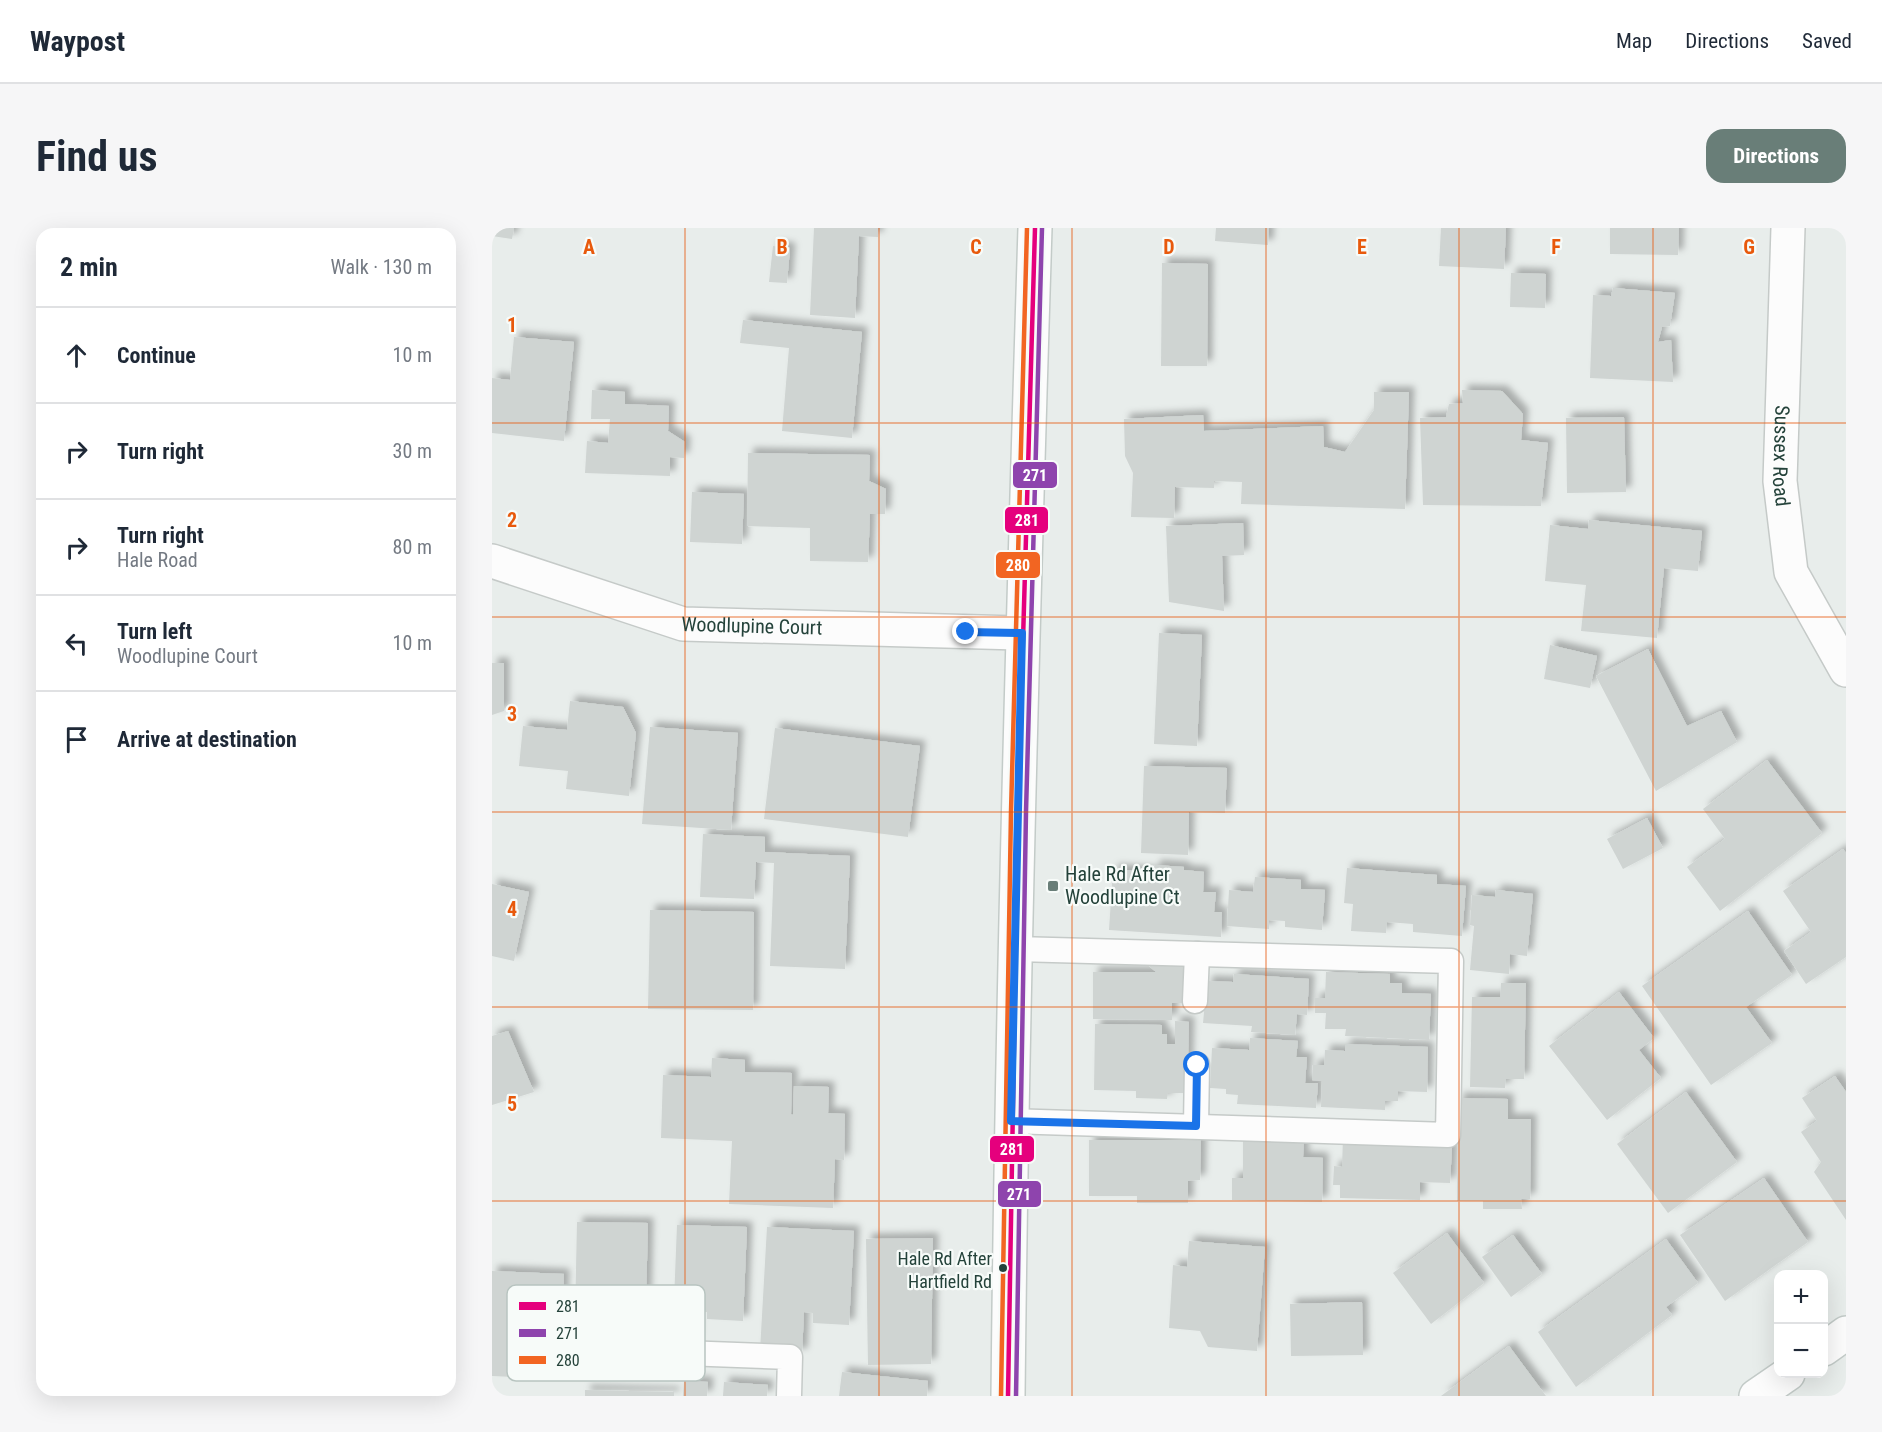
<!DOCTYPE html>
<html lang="en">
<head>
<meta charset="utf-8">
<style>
	:root { --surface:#fff; --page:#f6f6f7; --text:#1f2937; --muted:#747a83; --line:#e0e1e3; --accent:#697e78 }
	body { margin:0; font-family:"Roboto Condensed",sans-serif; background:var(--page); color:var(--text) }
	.controls { position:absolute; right:18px; bottom:18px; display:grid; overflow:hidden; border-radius:12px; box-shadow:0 6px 24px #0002 }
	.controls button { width:54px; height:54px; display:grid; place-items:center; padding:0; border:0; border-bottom:2px solid var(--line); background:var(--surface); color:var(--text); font:30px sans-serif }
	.stop { position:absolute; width:18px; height:18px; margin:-14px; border:4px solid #1a73e8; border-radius:50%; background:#fff }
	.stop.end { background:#1a73e8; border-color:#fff; box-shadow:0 2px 6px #0008 }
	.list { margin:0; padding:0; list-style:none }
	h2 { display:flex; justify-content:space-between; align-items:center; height:78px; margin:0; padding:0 24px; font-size:26px }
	h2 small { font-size:20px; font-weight:400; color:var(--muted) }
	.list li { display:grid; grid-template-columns:39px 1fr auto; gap:18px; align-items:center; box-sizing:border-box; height:96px; padding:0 24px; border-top:2px solid var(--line) }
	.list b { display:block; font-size:22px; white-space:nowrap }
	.list p { margin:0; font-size:20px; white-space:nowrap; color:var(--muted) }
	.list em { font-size:20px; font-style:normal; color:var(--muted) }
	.icon { flex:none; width:33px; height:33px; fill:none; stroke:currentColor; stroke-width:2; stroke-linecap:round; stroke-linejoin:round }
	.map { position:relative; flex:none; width:1354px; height:1168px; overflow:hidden; border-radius:18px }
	header { display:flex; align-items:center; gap:36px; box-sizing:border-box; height:84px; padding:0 30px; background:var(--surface); border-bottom:2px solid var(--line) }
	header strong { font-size:28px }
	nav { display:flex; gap:33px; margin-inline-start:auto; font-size:21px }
	.intro { display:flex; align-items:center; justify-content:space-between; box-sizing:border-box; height:144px; padding:0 36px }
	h1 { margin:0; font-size:42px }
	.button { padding:15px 27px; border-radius:18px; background:var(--accent); color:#fff; font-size:21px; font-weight:700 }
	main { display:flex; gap:36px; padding:0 36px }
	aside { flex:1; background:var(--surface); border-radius:18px; box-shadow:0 6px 24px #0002 }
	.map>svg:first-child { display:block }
	.building { fill:#cfd4d2; filter:url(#shadow) }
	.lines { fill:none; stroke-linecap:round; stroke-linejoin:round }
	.lane-casing { stroke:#c5cac8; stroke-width:27 }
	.street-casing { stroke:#c5cac8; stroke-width:36 }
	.secondary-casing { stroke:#c3cbc8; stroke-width:36 }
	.lane { stroke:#fcfcfc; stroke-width:24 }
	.street { stroke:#fcfcfc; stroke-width:33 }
	.secondary { stroke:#fcfcfc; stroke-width:33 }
	.bus-1-casing { stroke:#f7fbf9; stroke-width:9 }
	.bus-2-casing { stroke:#f7fbf9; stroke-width:9 }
	.bus-3-casing { stroke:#f7fbf9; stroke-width:9 }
	.bus-1 { stroke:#e5007d; stroke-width:4.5 }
	.bus-2 { stroke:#8e44ad; stroke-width:4.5 }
	.bus-3 { stroke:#f26522; stroke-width:4.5 }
	.route { stroke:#1a73e8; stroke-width:8 }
	.grid { fill:none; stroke:#e8590c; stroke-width:1.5; stroke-opacity:0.55 }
	.poi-dot { fill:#697e78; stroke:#f7fbf9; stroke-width:2 }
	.bus-dot { fill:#24423a; stroke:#f7fbf9; stroke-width:2 }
	.labels { text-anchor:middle; stroke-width:4.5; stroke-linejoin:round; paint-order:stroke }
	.bus-label { font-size:18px; fill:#24423a; stroke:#f7fbf9; text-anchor:end }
	.street-label { font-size:20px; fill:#24423a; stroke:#f7fbf9 }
	.poi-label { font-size:20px; fill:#24423a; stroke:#f7fbf9; text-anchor:start }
	.key { fill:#f7fbf9; stroke:#b8c4c0; stroke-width:1.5 }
	.key-label { font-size:16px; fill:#24423a }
	.grid-label { font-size:20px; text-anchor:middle; font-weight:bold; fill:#e8590c; stroke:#f7fbf9; stroke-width:4.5; stroke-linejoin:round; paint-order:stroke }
	.line-badge { stroke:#f7fbf9; stroke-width:2 }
	.badge-label { font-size:16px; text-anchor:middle; font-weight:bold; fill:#fff }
</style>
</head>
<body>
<header>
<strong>Waypost</strong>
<nav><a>Map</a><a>Directions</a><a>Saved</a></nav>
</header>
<div class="intro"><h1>Find us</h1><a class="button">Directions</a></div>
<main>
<aside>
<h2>2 min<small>Walk · 130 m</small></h2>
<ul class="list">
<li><svg class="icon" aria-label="ahead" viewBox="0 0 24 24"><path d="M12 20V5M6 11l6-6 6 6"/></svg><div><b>Continue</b></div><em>10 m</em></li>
<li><svg class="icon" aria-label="right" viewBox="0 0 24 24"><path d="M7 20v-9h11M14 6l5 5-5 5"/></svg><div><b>Turn right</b></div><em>30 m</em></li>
<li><svg class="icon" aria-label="right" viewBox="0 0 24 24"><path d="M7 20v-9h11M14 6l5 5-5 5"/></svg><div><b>Turn right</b><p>Hale Road</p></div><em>80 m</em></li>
<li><svg class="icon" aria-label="left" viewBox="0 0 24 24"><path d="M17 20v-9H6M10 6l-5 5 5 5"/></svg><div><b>Turn left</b><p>Woodlupine Court</p></div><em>10 m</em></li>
<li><svg class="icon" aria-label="arrive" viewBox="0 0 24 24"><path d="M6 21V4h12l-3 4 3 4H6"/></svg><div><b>Arrive at destination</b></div></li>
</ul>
</aside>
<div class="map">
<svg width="1354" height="1168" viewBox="0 0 1354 1168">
	<defs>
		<filter id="shadow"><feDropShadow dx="5.5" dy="-5.5" stdDeviation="3" flood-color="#0004"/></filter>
	</defs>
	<rect width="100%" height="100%" fill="#e8edeb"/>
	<g class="building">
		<path d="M 0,0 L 22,0 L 20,11 L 0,8 Z"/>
		<path d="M 322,0 L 386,0 L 386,9 L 367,8 L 363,90 L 318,87 Z"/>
		<path d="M 724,0 L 777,0 L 776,17 L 723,13 Z"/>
		<path d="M 949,0 L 1014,0 L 1012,41 L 947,38 Z"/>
		<path d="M 1118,0 L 1187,0 L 1186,27 L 1118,26 Z"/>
		<path d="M 281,18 L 298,20 L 295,55 L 277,54 Z"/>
		<path d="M 670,35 L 716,36 L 715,138 L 669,138 Z"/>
		<path d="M 1019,45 L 1054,46 L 1053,80 L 1018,79 Z"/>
		<path d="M 1121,60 L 1183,65 L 1178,98 L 1170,99 L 1166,114 L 1179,112 L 1181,154 L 1098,150 L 1101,67 L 1119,68 Z"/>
		<path d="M 251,92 L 370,104 L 360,210 L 290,203 L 297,120 L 248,115 Z"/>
		<path d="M 22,109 L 82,114 L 72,213 L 0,205 L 0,150 L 18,152 Z"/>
		<path d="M 100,162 L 133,164 L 133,176 L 177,178 L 176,203 L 193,214 L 192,230 L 178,229 L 178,248 L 93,245 L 95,213 L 116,215 L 118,191 L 99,191 Z"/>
		<path d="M 970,162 L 1010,163 L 1031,186 L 1029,212 L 1056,215 L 1049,278 L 931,277 L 928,190 L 954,189 L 957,176 L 971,175 Z"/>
		<path d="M 882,164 L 917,164 L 913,281 L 749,276 L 750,254 L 722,253 L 722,260 L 683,259 L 682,290 L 639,289 L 641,245 L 633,228 L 632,191 L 711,187 L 712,203 L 831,198 L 832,219 L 853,224 L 882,182 Z"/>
		<path d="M 1132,189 L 1134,264 L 1075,265 L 1074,190 Z"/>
		<path d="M 256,225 L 378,227 L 377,253 L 394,261 L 393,286 L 378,286 L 376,334 L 318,333 L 318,300 L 255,298 Z"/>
		<path d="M 200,264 L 252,266 L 250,316 L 198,314 Z"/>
		<path d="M 1097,292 L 1210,303 L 1206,343 L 1172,340 L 1165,410 L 1089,403 L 1094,357 L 1053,353 L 1058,297 L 1096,301 Z"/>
		<path d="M 751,295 L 752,327 L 730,328 L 732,383 L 677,374 L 674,298 Z"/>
		<path d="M 667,405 L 710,407 L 705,518 L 662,516 Z"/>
		<path d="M 1058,417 L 1105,428 L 1098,460 L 1052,451 Z"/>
		<path d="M 1156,421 L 1195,498 L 1229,483 L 1245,514 L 1164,563 L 1104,448 Z"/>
		<path d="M 0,435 L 12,435 L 12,483 L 0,487 Z"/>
		<path d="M 78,473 L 131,479 L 144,505 L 137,568 L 74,561 L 76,543 L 27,538 L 31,498 L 75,502 Z"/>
		<path d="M 158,499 L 246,505 L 239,602 L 150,596 Z"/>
		<path d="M 283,500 L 428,518 L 416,609 L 272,591 Z"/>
		<path d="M 1275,532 L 1330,605 L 1228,683 L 1195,639 L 1233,611 L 1211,581 Z"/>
		<path d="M 652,538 L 735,540 L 733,585 L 697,584 L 696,627 L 649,625 Z"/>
		<path d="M 1155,590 L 1171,620 L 1131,641 L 1115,611 Z"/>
		<path d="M 211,606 L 273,609 L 273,624 L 358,628 L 353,741 L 278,738 L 282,635 L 264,634 L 262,671 L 208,669 Z"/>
		<path d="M 1351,621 L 1354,625 L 1354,729 L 1314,756 L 1292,723 L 1319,704 L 1291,663 Z"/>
		<path d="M 663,637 L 692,639 L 692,642 L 712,644 L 711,664 L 724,664 L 722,684 L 730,684 L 729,709 L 617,702 L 621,641 L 662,644 Z"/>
		<path d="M 855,640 L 945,647 L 945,656 L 974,658 L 970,708 L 921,704 L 921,696 L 895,694 L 894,705 L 859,703 L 861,676 L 852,675 Z"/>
		<path d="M 763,649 L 809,652 L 809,661 L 833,662 L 830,702 L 793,699 L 793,693 L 777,692 L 777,701 L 735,698 L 737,662 L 761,664 Z"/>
		<path d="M 0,656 L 37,664 L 22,733 L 0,728 Z"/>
		<path d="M 1004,662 L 1041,666 L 1035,728 L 1018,726 L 1017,746 L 978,742 L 982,698 L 978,697 L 980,667 L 1003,669 Z"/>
		<path d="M 158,682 L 262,684 L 261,782 L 156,781 Z"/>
		<path d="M 1256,683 L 1300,747 L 1254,779 L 1280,815 L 1219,857 L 1150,758 Z"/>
		<path d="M 655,736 L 693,736 L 692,775 L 680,775 L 680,792 L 601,791 L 601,744 L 664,744 Z"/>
		<path d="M 834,744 L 898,746 L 898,755 L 910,755 L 910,765 L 939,766 L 937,812 L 853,808 L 854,801 L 833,801 L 834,785 L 823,785 L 823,770 L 833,770 Z"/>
		<path d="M 742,746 L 817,751 L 815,787 L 805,786 L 803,807 L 759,804 L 760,798 L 711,795 L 715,753 L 741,754 Z"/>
		<path d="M 1009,755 L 1034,755 L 1032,851 L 1014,851 L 1013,860 L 978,859 L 980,769 L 1008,769 Z"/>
		<path d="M 1127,764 L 1162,810 L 1147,822 L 1169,850 L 1115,892 L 1057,818 Z"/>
		<path d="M 683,793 L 697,794 L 695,865 L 676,865 L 675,871 L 644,870 L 644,863 L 602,862 L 603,796 L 670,797 L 670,806 L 675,806 L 675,816 L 683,816 Z"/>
		<path d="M 16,803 L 42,864 L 0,877 L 0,808 Z"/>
		<path d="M 758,810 L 806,813 L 804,829 L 815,829 L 813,855 L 826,855 L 824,880 L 745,876 L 746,867 L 734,866 L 734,861 L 718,860 L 720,820 L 757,822 Z"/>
		<path d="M 853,816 L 936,819 L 935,864 L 906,863 L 906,873 L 893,873 L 893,882 L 829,879 L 830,853 L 820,852 L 821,837 L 832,837 L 833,822 L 853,823 Z"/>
		<path d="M 220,830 L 253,832 L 253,844 L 300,845 L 299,886 L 301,887 L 302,858 L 337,859 L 336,885 L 353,886 L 352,932 L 343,931 L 341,980 L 237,976 L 240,913 L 169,910 L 171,847 L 219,849 Z"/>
		<path d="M 1343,848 L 1354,864 L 1354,992 L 1322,944 L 1329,934 L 1309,904 L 1325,893 L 1310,870 Z"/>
		<path d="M 1194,864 L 1245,934 L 1176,985 L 1125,916 Z"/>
		<path d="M 966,870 L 1016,871 L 1016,891 L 1039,891 L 1038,971 L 1029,971 L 1030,981 L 991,981 L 991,973 L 965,973 Z"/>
		<path d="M 851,910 L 897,911 L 897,918 L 960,919 L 958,955 L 928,954 L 928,972 L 848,970 L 848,957 L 841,957 L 842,938 L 850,939 Z"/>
		<path d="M 751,911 L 812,913 L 811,929 L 831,930 L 830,974 L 740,972 L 740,950 L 751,950 Z"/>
		<path d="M 597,912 L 709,912 L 708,952 L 696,953 L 696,975 L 645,975 L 645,968 L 597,968 Z"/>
		<path d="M 1272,950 L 1316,1014 L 1233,1073 L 1188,1007 Z"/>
		<path d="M 85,994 L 156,995 L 154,1073 L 168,1073 L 167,1108 L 130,1108 L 130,1082 L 121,1082 L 120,1089 L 83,1088 Z"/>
		<path d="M 185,997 L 255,999 L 251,1093 L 215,1091 L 215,1084 L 204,1084 L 203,1112 L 169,1111 L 171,1073 L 182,1073 Z"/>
		<path d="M 275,999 L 362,1003 L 357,1097 L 321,1095 L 321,1085 L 312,1084 L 310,1126 L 268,1123 Z"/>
		<path d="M 955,1005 L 992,1055 L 939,1096 L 901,1045 Z"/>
		<path d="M 1021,1007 L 1050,1046 L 1019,1069 L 990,1029 Z"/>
		<path d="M 441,1010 L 439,1136 L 376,1137 L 374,1011 Z"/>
		<path d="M 1174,1011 L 1206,1055 L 1174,1079 L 1180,1087 L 1084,1159 L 1046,1104 Z"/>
		<path d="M 697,1013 L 773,1019 L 765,1123 L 716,1119 L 708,1103 L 677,1100 L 681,1037 L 695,1039 Z"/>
		<path d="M 0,1043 L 72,1046 L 68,1151 L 0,1148 Z"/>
		<path d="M 870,1074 L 871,1127 L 799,1128 L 798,1076 Z"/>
		<path d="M 1017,1118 L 1054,1168 L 949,1168 Z"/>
		<path d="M 350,1144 L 436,1153 L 435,1168 L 347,1168 Z"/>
		<path d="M 192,1153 L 216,1154 L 215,1168 L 191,1168 Z"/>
		<path d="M 232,1154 L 276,1157 L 275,1168 L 231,1168 Z"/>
		<path d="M 93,1162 L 182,1164 L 182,1168 L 93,1168 Z"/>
	</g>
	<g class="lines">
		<g class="lane-casing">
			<g id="lane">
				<path d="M 703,773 L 705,726"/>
				<path d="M 519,893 L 956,907 L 959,733 L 523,721"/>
				<path d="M 704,898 L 705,837"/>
				<path d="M 112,1122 L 298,1129 L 297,1168"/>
			</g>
		</g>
		<g class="street-casing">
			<g id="street">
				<path id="s1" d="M 1296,0 L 1288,253 L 1299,344 L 1354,442"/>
				<path id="s2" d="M 0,333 L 191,396 L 530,405"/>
			</g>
		</g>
		<g class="secondary-casing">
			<g id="secondary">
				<path d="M 1332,1121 L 1354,1105"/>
				<path d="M 516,1168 C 520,779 531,389 543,0"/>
				<path d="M 1264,1168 L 1296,1146"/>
			</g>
		</g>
		<use href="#lane" class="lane"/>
		<use href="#street" class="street"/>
		<use href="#secondary" class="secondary"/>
		<g class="bus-1-casing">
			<path id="bus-1" d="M 516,1168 L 526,584 L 543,0"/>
		</g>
		<g class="bus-2-casing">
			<path id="bus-2" d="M 524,1168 L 534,584 L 550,0"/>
		</g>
		<g class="bus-3-casing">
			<path id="bus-3" d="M 509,1168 L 519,584 L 535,0"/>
		</g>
		<use href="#bus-1" class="bus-1"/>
		<use href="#bus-2" class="bus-2"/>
		<use href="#bus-3" class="bus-3"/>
	</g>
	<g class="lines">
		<path class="route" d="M 474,404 L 530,405 L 519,893 L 704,898 L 705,837"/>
	</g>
	<path class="grid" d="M 193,0 L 193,1168M 387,0 L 387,1168M 580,0 L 580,1168M 774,0 L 774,1168M 967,0 L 967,1168M 1161,0 L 1161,1168M 0,195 L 1354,195M 0,389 L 1354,389M 0,584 L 1354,584M 0,779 L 1354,779M 0,973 L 1354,973"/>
	<rect class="poi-dot" x="555" y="652" width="12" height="12" rx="3"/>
	<circle class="bus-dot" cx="511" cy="1040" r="5"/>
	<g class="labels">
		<g class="bus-label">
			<text x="500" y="1037">Hale Rd After<tspan x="500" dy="23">Hartfield Rd</tspan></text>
		</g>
		<g class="street-label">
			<text dy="7" stroke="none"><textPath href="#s1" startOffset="228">Sussex Road</textPath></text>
			<text dy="7" stroke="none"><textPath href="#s2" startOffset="270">Woodlupine Court</textPath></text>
		</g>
		<g class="poi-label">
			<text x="573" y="653">Hale Rd After<tspan x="573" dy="23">Woodlupine Ct</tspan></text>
		</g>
	</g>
	<rect x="15" y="1057" width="198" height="96" rx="9" class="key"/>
	<rect x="27" y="1074" width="27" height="8" fill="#e5007d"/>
	<rect x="27" y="1101" width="27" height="8" fill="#8e44ad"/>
	<rect x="27" y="1128" width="27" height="8" fill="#f26522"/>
	<g class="key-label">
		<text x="64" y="1084">281</text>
		<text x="64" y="1111">271</text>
		<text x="64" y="1138">280</text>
	</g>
	<g class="grid-label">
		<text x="97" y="26">A</text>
		<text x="290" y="26">B</text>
		<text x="484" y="26">C</text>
		<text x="677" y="26">D</text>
		<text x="870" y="26">E</text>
		<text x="1064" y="26">F</text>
		<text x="1257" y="26">G</text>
		<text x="20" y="104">1</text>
		<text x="20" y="299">2</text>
		<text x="20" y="493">3</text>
		<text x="20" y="688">4</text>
		<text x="20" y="883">5</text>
	</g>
	<g class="line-badge">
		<rect x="520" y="233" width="46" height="28" rx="6" fill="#8e44ad"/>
		<rect x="512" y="278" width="45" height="28" rx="6" fill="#e5007d"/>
		<rect x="503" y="323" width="46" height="28" rx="6" fill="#f26522"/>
		<rect x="497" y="907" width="46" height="28" rx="6" fill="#e5007d"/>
		<rect x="505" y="952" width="45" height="28" rx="6" fill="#8e44ad"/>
	</g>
	<g class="badge-label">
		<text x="543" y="253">271</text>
		<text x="535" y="298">281</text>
		<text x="526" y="343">280</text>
		<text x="520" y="927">281</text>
		<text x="527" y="972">271</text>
	</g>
</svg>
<div class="controls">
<button>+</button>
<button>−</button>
</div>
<div class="stop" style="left:705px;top:837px"></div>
<div class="stop end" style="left:474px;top:404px"></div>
</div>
</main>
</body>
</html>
